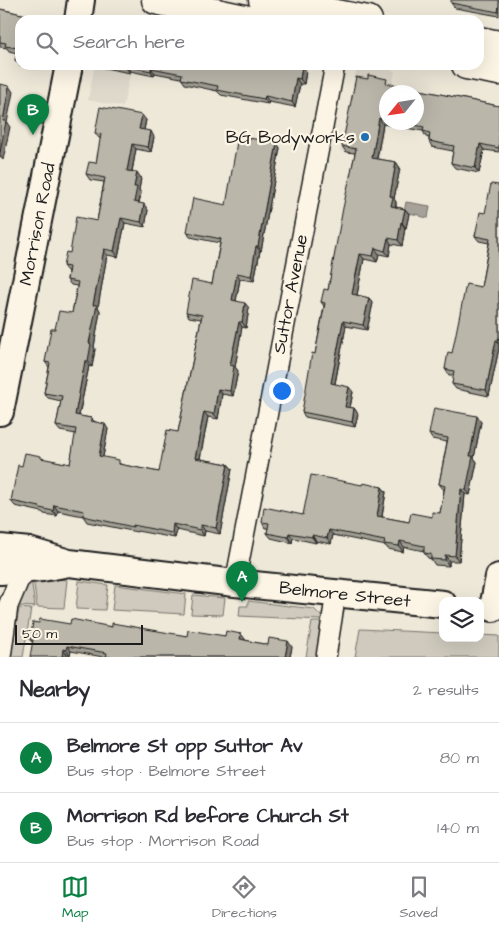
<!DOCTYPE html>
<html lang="en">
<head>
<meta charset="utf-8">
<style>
	:root { --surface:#fff; --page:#f7f7f7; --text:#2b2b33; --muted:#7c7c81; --line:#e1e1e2; --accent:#0b8043 }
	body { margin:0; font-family:"Architects Daughter",sans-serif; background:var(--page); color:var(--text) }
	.controls { position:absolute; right:15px; bottom:15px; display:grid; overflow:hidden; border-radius:10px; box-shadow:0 5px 20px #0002 }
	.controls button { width:45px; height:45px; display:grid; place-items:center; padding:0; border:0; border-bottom:1px solid var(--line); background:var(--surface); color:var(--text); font:25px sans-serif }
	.compass { position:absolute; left:379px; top:85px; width:45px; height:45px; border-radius:50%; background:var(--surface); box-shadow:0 5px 20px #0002; rotate:240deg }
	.scale { position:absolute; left:15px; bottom:12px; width:128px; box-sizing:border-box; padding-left:5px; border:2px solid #1c1c1c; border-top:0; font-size:14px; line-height:18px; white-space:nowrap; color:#1c1c1c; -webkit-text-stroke:4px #fcf5e5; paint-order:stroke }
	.you { position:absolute; left:281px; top:390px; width:18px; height:18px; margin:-12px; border:4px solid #fff; border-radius:50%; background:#1a73e8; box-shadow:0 0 0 8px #1a73e833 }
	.badge { display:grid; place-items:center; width:32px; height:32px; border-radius:50%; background:var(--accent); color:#fff; font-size:16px; font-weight:700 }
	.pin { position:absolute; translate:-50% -41px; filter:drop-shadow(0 1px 2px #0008) }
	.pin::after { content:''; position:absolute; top:26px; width:18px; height:15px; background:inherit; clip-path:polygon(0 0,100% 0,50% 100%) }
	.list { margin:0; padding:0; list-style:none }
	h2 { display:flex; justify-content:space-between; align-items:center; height:65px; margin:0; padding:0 20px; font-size:21px }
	h2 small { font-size:16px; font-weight:400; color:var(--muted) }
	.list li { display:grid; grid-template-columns:32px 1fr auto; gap:15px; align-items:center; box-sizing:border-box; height:70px; padding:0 20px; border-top:1px solid var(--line) }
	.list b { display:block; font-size:19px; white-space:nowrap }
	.list p { margin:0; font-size:16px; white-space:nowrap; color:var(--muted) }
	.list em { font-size:16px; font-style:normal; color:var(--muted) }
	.icon { flex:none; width:28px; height:28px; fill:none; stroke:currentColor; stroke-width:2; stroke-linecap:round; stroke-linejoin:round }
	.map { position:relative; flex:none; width:499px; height:657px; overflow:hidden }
	.search { position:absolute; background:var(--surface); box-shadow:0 5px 20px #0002; left:15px; right:15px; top:15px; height:55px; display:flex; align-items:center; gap:12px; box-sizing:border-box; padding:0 18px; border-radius:15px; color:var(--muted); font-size:19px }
	.sheet { height:205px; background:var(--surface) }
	nav { display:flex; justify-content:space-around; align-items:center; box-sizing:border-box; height:70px; border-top:1px solid var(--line); background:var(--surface); font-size:14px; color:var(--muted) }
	nav a { display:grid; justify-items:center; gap:2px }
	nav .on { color:var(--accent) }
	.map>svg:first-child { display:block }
	.built { fill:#ded9cb }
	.green { fill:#cfcabd; stroke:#76736c }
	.water { fill:#a7a299; stroke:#6f6c67 }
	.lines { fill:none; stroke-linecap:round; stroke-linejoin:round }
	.street-casing { stroke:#1c1c1c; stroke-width:22 }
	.secondary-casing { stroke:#1c1c1c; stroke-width:30 }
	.highway-casing { stroke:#1c1c1c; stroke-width:31 }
	.street { stroke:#fcf5e5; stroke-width:19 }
	.secondary { stroke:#fcf5e5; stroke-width:26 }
	.highway { stroke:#fcf5e5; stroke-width:28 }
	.wall { fill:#a09d92; stroke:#1c1c1c; fill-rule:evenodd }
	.shaded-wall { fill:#827f77; stroke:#1c1c1c }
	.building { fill:#bab6aa; stroke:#1c1c1c }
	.poi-dot { fill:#1f6fb2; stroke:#fcf5e5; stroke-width:2 }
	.labels { text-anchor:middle; stroke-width:4.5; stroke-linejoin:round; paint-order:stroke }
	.poi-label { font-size:18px; fill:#1c1c1c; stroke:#fcf5e5; text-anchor:end }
	.street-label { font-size:18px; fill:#1c1c1c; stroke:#fcf5e5 }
</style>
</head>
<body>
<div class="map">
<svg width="499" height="657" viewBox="0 0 499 657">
	<rect width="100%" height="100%" fill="#eee8d9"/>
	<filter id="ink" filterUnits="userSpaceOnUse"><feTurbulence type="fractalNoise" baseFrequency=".02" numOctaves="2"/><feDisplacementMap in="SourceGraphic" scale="10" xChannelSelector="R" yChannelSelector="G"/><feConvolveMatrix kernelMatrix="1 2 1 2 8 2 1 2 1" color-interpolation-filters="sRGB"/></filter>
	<g filter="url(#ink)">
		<g class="built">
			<path d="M 95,65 L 132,65 L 123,107 L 88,100 Z"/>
			<path d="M 365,65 L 395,71 L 391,92 L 386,92 L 386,117 L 379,159 L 340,151 L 356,72 Z"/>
		</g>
		<g class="green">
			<path d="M 33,577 L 40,577 L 67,580 L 64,608 L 37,607 Z"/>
			<path d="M 31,578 L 35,607 L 19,606 L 22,588 Z"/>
			<path d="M 79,581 L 108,585 L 105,610 L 76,609 Z"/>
			<path d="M 115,585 L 186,594 L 184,614 L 112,610 Z"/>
			<path d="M 193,595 L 225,598 L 223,615 L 191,614 Z"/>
			<path d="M 248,601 L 314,609 L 321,616 L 322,620 L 239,616 L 240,606 L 248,606 Z"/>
			<path d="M 19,608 L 31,609 L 23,657 L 11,657 Z"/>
			<path d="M 312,622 L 322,622 L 316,657 L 306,657 Z"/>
			<path d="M 360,629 L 443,633 L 443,638 L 480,638 L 480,635 L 499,636 L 499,657 L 355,657 Z"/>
		</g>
		<path class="water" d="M 406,202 L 430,206 L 428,218 L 419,216 L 419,215 L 404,212 Z"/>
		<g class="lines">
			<g class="street-casing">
				<g id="street">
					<path d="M 235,583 L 335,65"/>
					<path d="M 1,657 L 8,606 L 19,580 L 31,569"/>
					<path d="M 326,657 L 336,593"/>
				</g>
			</g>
			<g class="secondary-casing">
				<g id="secondary">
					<path d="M 78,20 L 81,0"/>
					<path d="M 0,412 L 69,65"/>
					<path d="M 0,548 L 29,551 L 69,563 L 235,583 L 443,604"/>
					<path d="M 0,571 L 42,568 L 64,564"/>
					<path d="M 493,608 L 499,577"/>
				</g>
			</g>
			<g class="highway-casing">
				<g id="highway">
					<path d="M 156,0 L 249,20"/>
					<path d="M 263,0 L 368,20"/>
					<path d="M 479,41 L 499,45"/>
					<path d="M 466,65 L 499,71"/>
				</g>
			</g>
			<use href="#street" class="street"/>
			<use href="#secondary" class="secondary"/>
			<use href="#highway" class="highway"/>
		</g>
		<g class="wall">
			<path d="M 499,0 L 499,16 L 455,8 L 451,3 Z"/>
			<path d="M 0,9 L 26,15 L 29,20 L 20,20 L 20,65 L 37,65 L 36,69 L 19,65 L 15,60 L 17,53 L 9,51 L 7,48 L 0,47 Z"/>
			<path d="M 94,65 L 272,65 L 306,71 L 304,84 L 300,84 L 295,107 L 269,102 L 268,104 L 221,95 L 217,91 L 185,84 L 181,78 L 155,73 L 154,76 L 130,71 L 130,73 L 95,66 Z"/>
			<path d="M 390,84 L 499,106 L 499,152 L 484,150 L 479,173 L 455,168 L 451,163 L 453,151 L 432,147 L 429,141 L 429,138 L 426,137 L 423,131 L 383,124 L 377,159 L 396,162 L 400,168 L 394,199 L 396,202 L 396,207 L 405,209 L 409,214 L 406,228 L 405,228 L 402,246 L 391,244 L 389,256 L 379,254 L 377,262 L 364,259 L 357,295 L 369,298 L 373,303 L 367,330 L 346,326 L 335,384 L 353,392 L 350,408 L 354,408 L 358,414 L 355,427 L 305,417 L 302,412 L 315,354 L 324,306 L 321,302 L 328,290 L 355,153 L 346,152 L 342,146 ZM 386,92 L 416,122 L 386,122 Z"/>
			<path d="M 146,120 L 144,130 L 154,137 L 151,152 L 136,149 L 132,172 L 141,178 L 139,190 L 141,193 L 139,203 L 148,210 L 145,227 L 125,223 L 118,257 L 107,255 L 98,307 L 100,311 L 94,347 L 95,349 L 92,367 L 89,366 L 79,416 L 91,418 L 94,421 L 108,429 L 103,457 L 123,465 L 159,472 L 178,432 L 201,319 L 189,317 L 186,312 L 212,284 L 220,243 L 190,237 L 187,232 L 226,205 L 277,143 L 280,148 L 261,251 L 260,251 L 254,281 L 240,279 L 236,301 L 249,308 L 246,328 L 242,327 L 235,367 L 238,371 L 233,396 L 222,394 L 218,419 L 208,417 L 200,459 L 228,464 L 232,469 L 220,534 L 205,531 L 204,536 L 177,530 L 175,538 L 137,531 L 137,532 L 87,522 L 83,516 L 58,511 L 57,516 L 44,514 L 42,512 L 15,506 L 11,501 L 22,466 L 43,459 L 70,464 L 76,434 L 60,431 L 56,426 L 61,401 L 48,398 L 44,393 L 49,367 L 45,362 L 55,329 L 72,313 L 77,286 L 71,285 L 67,280 L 68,271 L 67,271 L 63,266 L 70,253 L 97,221 L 104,182 L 90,180 L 86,174 L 96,163 L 101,139 L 99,138 L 95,133 Z"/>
			<path d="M 499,185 L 499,348 L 489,396 L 456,389 L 452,384 L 454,375 L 449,375 L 445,369 L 481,287 L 489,243 L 479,241 L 475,236 L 485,213 Z"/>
			<path d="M 481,422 L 474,458 L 477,462 L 470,495 L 465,494 L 459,561 L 449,561 L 449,566 L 435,565 L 431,559 L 428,558 L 424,553 L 424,551 L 404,547 L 403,552 L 388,549 L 386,546 L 333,535 L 331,544 L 316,541 L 316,543 L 293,538 L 292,543 L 271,538 L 267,533 L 268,528 L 265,528 L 262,522 L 303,515 L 362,485 L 382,487 L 386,492 L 382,517 L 409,522 L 432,517 L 440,513 L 444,490 L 439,484 L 447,442 L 432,439 L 429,434 Z"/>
			<path d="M 39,623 L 112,627 L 187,636 L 225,636 L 241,634 L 245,640 L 268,645 L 292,647 L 290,657 L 103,657 L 71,651 L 70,655 L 32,642 L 30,640 Z"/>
		</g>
		<g class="shaded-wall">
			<path d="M 26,15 L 29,20 L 25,20 Z"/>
			<path d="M 127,66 L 130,71 L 130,73 L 126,68 Z"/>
			<path d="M 302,66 L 306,71 L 304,84 L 300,79 Z"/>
			<path d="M 151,68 L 155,73 L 154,76 L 151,71 Z"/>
			<path d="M 296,78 L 300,84 L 295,107 L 292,102 Z"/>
			<path d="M 9,86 L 13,92 L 7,123 L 10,127 L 3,160 L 0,156 L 0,152 L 3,121 Z"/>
			<path d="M 265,96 L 269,102 L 268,104 L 264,99 Z"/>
			<path d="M 142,115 L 146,120 L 143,135 L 139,129 Z"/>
			<path d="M 379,118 L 383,124 L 376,163 L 372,158 Z"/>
			<path d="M 151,131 L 154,137 L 151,152 L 148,147 Z"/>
			<path d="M 277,143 L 280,148 L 261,251 L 258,246 Z"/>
			<path d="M 132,144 L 136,149 L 131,176 L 127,171 Z"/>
			<path d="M 480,144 L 484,150 L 479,173 L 475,168 Z"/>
			<path d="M 396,162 L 400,168 L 394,199 L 396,202 L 395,212 L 391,206 L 390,196 Z"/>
			<path d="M 137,172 L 141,178 L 139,190 L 141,193 L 138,208 L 134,202 L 134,187 Z"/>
			<path d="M 144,204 L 148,210 L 145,227 L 141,222 Z"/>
			<path d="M 405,209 L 409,214 L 406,228 L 402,223 Z"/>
			<path d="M 121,218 L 125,223 L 118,257 L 114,251 Z"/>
			<path d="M 401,222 L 405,228 L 402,246 L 398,240 Z"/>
			<path d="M 388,238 L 391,244 L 389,256 L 385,251 Z"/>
			<path d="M 256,246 L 260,251 L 254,281 L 251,276 Z"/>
			<path d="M 375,248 L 379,254 L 377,262 L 373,256 Z"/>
			<path d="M 104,249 L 107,255 L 98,307 L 100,311 L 94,347 L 95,349 L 92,367 L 88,361 L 93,305 Z"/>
			<path d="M 360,254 L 364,259 L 356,300 L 352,294 Z"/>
			<path d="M 237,273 L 240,279 L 235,306 L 232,300 Z"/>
			<path d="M 369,298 L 373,303 L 367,330 L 363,325 Z"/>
			<path d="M 245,303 L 249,308 L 246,328 L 242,322 Z"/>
			<path d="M 343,321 L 346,326 L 334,388 L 331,383 Z"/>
			<path d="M 239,322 L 242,327 L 235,367 L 238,371 L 233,396 L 230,391 L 230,365 Z"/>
			<path d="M 496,340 L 499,345 L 499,348 L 489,396 L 486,390 Z"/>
			<path d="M 85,361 L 89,366 L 78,420 L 75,415 Z"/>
			<path d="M 349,387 L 353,392 L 349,412 L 345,407 Z"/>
			<path d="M 218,389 L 222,394 L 218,419 L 214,414 Z"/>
			<path d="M 354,408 L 358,414 L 355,427 L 352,422 Z"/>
			<path d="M 204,412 L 208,417 L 199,463 L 195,458 Z"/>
			<path d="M 477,416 L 481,422 L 474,458 L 477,462 L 470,495 L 466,490 L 470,456 Z"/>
			<path d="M 105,424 L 108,429 L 102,462 L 99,456 Z"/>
			<path d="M 228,464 L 232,469 L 220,534 L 216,528 Z"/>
			<path d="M 382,487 L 386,492 L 381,522 L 377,516 Z"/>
			<path d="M 461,489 L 465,494 L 459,561 L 455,556 Z"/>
			<path d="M 54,505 L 58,511 L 57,516 L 53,511 Z"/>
			<path d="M 173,524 L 177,530 L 175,538 L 172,533 Z"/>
			<path d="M 201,525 L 205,531 L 204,536 L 200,530 Z"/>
			<path d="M 329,530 L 333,535 L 331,544 L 327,538 Z"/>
			<path d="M 289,533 L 293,538 L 292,543 L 288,537 Z"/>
			<path d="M 312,535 L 316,541 L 316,543 L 312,537 Z"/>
			<path d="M 400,541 L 404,547 L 403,552 L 399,546 Z"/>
			<path d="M 445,555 L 449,561 L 449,566 L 445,560 Z"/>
			<path d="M 241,634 L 245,639 L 244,645 L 240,639 Z"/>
			<path d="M 288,641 L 292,647 L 290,657 L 285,657 Z"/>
			<path d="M 67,646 L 71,651 L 70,655 L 66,650 Z"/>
			<path d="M 63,649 L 67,655 L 66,657 L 62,657 Z"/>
		</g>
		<g class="building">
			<path d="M 451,0 L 499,0 L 499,5 L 498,12 L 451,3 Z"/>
			<path d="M 0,9 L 26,15 L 25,20 L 20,20 L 20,61 L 15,60 L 18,48 L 5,46 L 6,43 L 0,42 Z"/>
			<path d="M 112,65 L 298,65 L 302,66 L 300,79 L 296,78 L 292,102 L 265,96 L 264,99 L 217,90 L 218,86 L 181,79 L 182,74 L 151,68 L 151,71 L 127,66 L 126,68 Z"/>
			<path d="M 368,75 L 387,79 L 386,83 L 499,106 L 499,148 L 480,144 L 475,168 L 451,163 L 454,146 L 429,141 L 430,133 L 423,131 L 424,127 L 401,122 L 416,122 L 416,92 L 386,92 L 386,120 L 379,118 L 372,158 L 396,162 L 390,196 L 393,197 L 391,206 L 405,209 L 402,223 L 401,222 L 398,240 L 388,238 L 385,251 L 375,248 L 373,256 L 360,254 L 352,294 L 369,298 L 363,325 L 343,321 L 331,383 L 349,387 L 345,407 L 354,408 L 352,422 L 302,412 L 312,353 L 315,354 L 325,303 L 321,302 L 324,289 L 328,290 L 343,208 L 356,149 L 342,146 L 356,77 L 368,79 Z"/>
			<path d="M 0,84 L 9,86 L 3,121 L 6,121 L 0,152 Z"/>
			<path d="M 100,107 L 142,115 L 139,129 L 151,131 L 148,147 L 132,144 L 127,171 L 137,172 L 134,187 L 137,187 L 134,202 L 144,204 L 141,222 L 121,218 L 114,251 L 104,249 L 93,305 L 97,305 L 89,343 L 91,344 L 88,361 L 85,361 L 75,415 L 91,418 L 91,421 L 105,424 L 99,456 L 119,460 L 119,464 L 159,472 L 167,430 L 178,432 L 202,315 L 186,312 L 192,280 L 212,284 L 221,239 L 187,232 L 193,198 L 226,205 L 238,136 L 277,143 L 258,246 L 256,246 L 251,276 L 237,273 L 232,300 L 245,303 L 242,322 L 239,322 L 230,365 L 234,366 L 230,391 L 218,389 L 214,414 L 204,412 L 195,458 L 228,464 L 216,528 L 201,525 L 200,530 L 173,524 L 172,533 L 133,525 L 133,527 L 83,516 L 84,511 L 54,505 L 53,511 L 40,508 L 40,507 L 11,501 L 18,465 L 22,466 L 25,453 L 41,456 L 41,458 L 70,464 L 76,429 L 56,426 L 62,396 L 44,393 L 50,363 L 45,362 L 51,329 L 55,329 L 59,311 L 72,313 L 78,282 L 67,280 L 69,267 L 63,266 L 66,252 L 70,253 L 76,217 L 97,221 L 105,178 L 86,174 L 89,162 L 96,163 L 101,134 L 95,133 Z"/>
			<path d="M 491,184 L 499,185 L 499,337 L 498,340 L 496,340 L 486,390 L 452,384 L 454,371 L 445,369 L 448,352 L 452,353 L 466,284 L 481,287 L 490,239 L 475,236 L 480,212 L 485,213 Z"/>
			<path d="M 434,408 L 477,416 L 470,456 L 473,456 L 466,490 L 461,489 L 455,556 L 445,555 L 445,560 L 431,559 L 431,554 L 424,553 L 424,546 L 400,541 L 399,546 L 384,544 L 385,541 L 329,530 L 327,538 L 312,535 L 312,537 L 289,533 L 288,537 L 267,533 L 269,523 L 262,522 L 264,507 L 303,515 L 311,475 L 362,485 L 363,483 L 382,487 L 377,516 L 409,522 L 411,513 L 432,517 L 432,512 L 440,513 L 445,486 L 439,484 L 448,438 L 429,434 Z"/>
			<path d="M 40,619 L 70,624 L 71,619 L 112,627 L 112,623 L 187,636 L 188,630 L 225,636 L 226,631 L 241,634 L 240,639 L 268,645 L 269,638 L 288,641 L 285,657 L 106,657 L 107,653 L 67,646 L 66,650 L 63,649 L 62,657 L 30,657 L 33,640 L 30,640 L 33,622 L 39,623 Z"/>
		</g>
	</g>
	<circle class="poi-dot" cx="365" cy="137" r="5"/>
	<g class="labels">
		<g class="poi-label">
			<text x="355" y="143">BG Bodyworks</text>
		</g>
		<g class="street-label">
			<text transform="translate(37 224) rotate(-79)" y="6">Morrison Road</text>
			<text transform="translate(290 294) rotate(-79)" y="6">Suttor Avenue</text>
			<text transform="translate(345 594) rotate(6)" y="6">Belmore Street</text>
		</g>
	</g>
</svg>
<div class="controls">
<button><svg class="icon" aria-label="layers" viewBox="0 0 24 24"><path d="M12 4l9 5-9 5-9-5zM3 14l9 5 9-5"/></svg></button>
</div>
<svg class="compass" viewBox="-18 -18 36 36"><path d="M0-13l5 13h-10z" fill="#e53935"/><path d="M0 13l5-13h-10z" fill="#7c7c81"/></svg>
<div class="scale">50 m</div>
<div class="you"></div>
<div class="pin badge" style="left:242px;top:602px">A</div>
<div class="pin badge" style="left:33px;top:135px">B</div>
<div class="search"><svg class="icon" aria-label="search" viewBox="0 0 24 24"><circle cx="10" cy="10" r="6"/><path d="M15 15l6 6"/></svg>Search here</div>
</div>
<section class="sheet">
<h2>Nearby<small>2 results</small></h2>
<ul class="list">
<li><span class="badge">A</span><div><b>Belmore St opp Suttor Av</b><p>Bus stop · Belmore Street</p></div><em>80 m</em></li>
<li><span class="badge">B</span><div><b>Morrison Rd before Church St</b><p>Bus stop · Morrison Road</p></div><em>140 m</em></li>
</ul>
</section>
<nav>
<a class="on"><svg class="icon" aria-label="map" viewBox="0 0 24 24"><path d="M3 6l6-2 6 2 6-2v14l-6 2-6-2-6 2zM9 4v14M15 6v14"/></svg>Map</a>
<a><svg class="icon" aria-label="directions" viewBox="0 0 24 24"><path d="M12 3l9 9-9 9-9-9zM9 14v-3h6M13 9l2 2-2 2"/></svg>Directions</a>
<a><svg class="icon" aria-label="saved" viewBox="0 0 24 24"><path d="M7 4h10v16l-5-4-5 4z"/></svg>Saved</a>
</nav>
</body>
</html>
